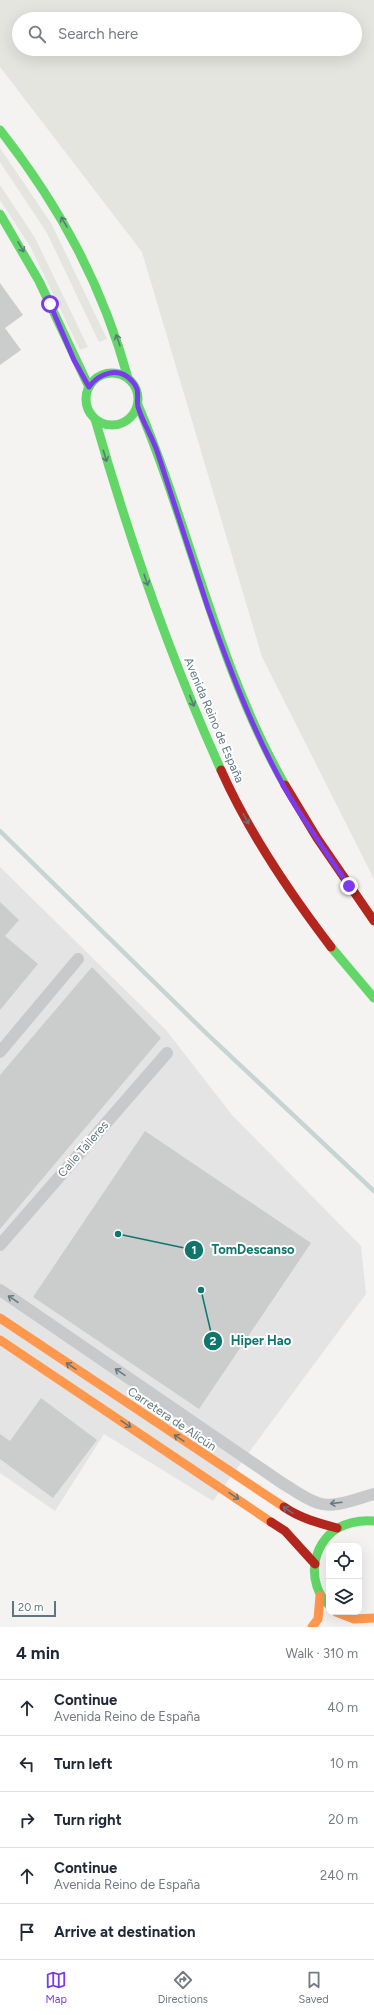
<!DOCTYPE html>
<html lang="en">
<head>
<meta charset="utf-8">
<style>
	:root { --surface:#fff; --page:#f6f6f7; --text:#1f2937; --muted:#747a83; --line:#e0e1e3; --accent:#7c3aed }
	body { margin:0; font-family:Figtree,sans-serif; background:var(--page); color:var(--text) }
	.controls { position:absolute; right:12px; bottom:12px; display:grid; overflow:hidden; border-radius:8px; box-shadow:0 4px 16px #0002 }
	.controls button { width:36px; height:36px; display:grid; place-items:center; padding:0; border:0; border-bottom:1px solid var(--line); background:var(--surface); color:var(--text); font:20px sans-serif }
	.scale { position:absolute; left:12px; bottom:10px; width:44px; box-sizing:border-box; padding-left:4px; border:2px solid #5e777e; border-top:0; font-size:11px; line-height:14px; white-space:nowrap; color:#5e777e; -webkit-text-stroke:3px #fff; paint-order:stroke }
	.stop { position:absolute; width:12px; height:12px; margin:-9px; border:3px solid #7c3aed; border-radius:50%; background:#fff }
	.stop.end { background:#7c3aed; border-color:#fff; box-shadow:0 1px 4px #0008 }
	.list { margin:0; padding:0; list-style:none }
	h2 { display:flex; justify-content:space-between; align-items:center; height:52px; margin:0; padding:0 16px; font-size:17px }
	h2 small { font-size:13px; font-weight:400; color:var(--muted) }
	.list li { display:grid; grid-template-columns:26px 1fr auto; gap:12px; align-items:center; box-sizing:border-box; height:56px; padding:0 16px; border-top:1px solid var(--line) }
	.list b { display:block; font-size:15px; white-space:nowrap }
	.list p { margin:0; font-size:13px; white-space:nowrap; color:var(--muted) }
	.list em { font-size:13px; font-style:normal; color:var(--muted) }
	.icon { flex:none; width:22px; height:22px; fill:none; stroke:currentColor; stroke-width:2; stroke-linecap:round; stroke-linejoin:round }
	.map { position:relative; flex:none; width:374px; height:1627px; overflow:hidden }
	.search { position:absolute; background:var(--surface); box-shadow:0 4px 16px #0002; left:12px; right:12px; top:12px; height:44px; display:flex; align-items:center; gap:10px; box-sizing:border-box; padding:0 14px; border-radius:22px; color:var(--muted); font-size:15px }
	.sheet { height:332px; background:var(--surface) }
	nav { display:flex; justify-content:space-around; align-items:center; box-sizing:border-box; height:56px; border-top:1px solid var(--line); background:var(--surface); font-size:11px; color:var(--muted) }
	nav a { display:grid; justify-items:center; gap:2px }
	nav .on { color:var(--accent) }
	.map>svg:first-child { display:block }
	.built { fill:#e3e4e3 }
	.green { fill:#e4e5df; fill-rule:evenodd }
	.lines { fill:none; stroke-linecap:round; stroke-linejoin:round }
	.stream { stroke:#c6d4d4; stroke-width:4.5 }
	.building { fill:#cbcdcd }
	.street { stroke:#c8c9ca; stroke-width:12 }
	.fast { stroke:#63d668; stroke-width:9 }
	.slow { stroke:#ff974d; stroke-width:9 }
	.jam { stroke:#b3261e; stroke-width:9 }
	.oneway { stroke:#5e777e }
	.oneway2 { stroke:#637b82 }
	.route { stroke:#7c3aed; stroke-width:5 }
	.labels { text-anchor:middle; stroke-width:4; stroke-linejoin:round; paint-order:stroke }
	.street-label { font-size:12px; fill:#5e777e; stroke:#fff }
	.leader { fill:none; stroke:#0f766e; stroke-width:1.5 }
	.callout-dot { fill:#0f766e; stroke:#fff; stroke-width:1.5 }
	.mark-label { font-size:12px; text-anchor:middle; font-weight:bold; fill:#fff }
	.callout-label { font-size:13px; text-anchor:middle; font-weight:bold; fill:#0f766e; stroke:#fff; stroke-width:4; stroke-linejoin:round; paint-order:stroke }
</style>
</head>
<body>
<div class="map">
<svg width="374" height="1627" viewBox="0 0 374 1627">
	<rect width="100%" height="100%" fill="#f4f3f2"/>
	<path class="built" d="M 0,867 L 166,1030 L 232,1115 L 361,1246 L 366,1294 L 213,1501 L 104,1434 L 55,1511 L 0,1473 Z"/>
	<g class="green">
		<path d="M 0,0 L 374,0 L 374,879 L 262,657 L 142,252 L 0,67 ZM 19,19 L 355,19 L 355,49 L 19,49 Z"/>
		<path d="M 0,148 L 51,223 L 107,339 L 99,342 L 47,233 L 0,162 Z"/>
		<path d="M 0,185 L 35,238 L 88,347 L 80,350 L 31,248 L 0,200 Z"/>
	</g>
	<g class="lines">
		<path class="stream" d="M 0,831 L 207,1034 L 374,1191"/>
	</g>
	<g class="building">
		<path d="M 0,283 L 23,315 L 5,328 L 21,350 L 0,365 Z"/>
		<path d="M 0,902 L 19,920 L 5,936 L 38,964 L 0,1010 Z"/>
		<path d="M 92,967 L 161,1038 L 0,1229 L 0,1075 Z"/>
		<path d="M 145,1131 L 311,1243 L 199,1409 L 33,1297 Z"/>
		<path d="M 41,1398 L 97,1440 L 53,1498 L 0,1459 L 0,1434 L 10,1441 Z"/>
	</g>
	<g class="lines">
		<g class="street">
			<path d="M 0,1052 L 78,959"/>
			<path d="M 0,1245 L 167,1053"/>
			<path d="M 0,1290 L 282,1483 C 294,1490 305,1499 318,1503 C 334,1509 358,1498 374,1494"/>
		</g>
		<g class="fast">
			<path d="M 0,130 C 60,207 102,284 128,378"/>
			<path d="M 0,214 L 39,281 L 89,387"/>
			<circle cx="112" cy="399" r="26"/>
			<path d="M 138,405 C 191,530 217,666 285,785"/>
			<path d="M 95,419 C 129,538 170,657 221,770"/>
			<path d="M 331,947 L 374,998"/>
			<path d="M 329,1605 C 306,1584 311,1544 338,1528 C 349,1522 362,1520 374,1521"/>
		</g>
		<g class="slow">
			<path d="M 0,1318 L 284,1507"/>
			<path d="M 0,1340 L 271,1522"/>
			<path d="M 336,1612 L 354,1619 L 374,1618"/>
			<path d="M 312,1627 L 318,1619 L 320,1596"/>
		</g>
		<g class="jam">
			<path d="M 221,770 C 249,833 289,892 331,947"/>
			<path d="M 285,785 L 317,838 L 374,921"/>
			<path d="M 284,1507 C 300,1518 318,1523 337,1528"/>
			<path d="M 271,1522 L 285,1531 L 315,1564"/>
		</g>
	</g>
	<defs><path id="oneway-shaft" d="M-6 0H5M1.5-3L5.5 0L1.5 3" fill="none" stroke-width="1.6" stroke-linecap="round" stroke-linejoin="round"/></defs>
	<g class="oneway">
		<use href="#oneway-shaft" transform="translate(64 222) rotate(-120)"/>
		<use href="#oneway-shaft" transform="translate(21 247) rotate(60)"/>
		<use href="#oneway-shaft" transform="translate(118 340) rotate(-109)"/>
		<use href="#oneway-shaft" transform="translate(105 456) rotate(73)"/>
		<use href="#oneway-shaft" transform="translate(146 580) rotate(71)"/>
		<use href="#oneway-shaft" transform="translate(192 701) rotate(68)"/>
		<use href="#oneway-shaft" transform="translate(246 819) rotate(62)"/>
		<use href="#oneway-shaft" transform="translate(71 1366) rotate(-146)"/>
		<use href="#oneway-shaft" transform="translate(126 1424) rotate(34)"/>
		<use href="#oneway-shaft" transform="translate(179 1438) rotate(-146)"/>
		<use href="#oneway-shaft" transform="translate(234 1496) rotate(34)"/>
		<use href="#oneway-shaft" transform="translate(288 1510) rotate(-146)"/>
	</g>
	<g class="oneway2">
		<use href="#oneway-shaft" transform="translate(13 1299) rotate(-146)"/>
		<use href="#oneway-shaft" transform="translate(120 1372) rotate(-146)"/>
		<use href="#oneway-shaft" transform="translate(336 1503) rotate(173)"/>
	</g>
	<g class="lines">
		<path class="route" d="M 50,304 L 74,360 L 89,387 C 99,373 119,366 132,381 C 141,390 136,397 138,407 C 143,423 153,438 158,454 C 175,505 191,557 208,608 C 230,670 254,734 287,792 C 306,824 328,855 349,886"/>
	</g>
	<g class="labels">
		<g class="street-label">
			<text transform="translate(214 720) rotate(67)" y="4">Avenida Reino de España</text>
			<text transform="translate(83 1149) rotate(-49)" y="4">Calle Talleres</text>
			<text transform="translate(172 1419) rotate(34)" y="4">Carretera de Alicún</text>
		</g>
	</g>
	<path class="leader" d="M118 1234L194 1250M201 1290L213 1341"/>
	<g class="callout-dot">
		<circle cx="118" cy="1234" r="4"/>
		<circle cx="201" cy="1290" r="4"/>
		<circle cx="194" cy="1250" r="10"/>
		<circle cx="213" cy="1341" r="10"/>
	</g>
	<g class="mark-label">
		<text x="194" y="1254">1</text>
		<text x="213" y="1345">2</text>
	</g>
	<g class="callout-label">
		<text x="253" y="1254">TomDescanso</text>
		<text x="261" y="1345">Hiper Hao</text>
	</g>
</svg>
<div class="controls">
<button><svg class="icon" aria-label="locate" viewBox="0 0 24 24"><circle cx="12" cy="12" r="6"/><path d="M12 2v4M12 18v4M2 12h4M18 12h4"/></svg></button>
<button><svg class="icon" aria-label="layers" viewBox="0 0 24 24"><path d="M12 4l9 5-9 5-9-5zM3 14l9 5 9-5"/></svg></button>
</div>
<div class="scale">20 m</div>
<div class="stop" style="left:50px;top:304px"></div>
<div class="stop end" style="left:349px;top:886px"></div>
<div class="search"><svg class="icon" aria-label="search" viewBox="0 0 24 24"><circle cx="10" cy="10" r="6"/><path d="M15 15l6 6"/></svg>Search here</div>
</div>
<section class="sheet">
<h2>4 min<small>Walk · 310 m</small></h2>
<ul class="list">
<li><svg class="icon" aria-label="ahead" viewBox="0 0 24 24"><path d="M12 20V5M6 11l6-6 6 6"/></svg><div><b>Continue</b><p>Avenida Reino de España</p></div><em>40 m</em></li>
<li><svg class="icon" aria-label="left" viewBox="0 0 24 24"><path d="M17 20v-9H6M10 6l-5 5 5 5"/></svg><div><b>Turn left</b></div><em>10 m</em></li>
<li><svg class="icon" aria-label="right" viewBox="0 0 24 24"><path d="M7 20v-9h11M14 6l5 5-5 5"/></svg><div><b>Turn right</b></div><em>20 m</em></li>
<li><svg class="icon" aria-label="ahead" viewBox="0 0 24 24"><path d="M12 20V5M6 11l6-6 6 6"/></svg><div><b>Continue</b><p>Avenida Reino de España</p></div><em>240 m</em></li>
<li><svg class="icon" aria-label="arrive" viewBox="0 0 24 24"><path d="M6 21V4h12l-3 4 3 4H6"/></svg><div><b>Arrive at destination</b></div></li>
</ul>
</section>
<nav>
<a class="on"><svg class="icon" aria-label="map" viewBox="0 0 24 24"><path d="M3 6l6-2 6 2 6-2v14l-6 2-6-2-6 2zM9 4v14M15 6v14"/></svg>Map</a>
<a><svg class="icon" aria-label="directions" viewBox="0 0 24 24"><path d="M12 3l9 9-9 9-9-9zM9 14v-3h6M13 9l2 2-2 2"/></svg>Directions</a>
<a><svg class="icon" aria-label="saved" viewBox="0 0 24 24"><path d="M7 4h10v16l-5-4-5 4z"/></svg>Saved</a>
</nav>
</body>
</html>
